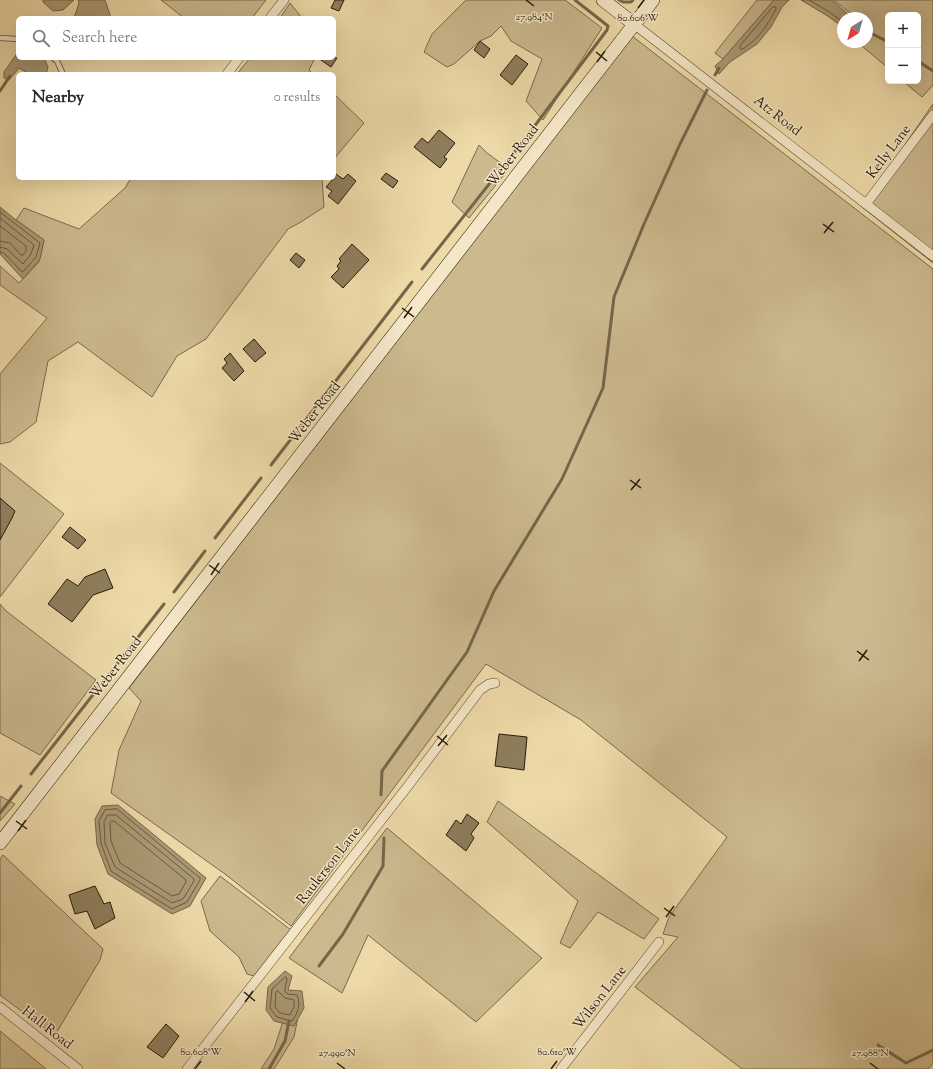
<!DOCTYPE html>
<html lang="en">
<head>
<meta charset="utf-8">
<style>
	:root { --surface:#fff; --page:#f7f7f7; --text:#2b2b33; --muted:#7c7c81; --line:#e1e1e2 }
	body { margin:0; font-family:"Sorts Mill Goudy",serif; background:var(--page); color:var(--text) }
	.controls { position:absolute; right:12px; top:12px; display:grid; overflow:hidden; border-radius:6px; box-shadow:0 4px 16px #0002 }
	.controls button { width:36px; height:36px; display:grid; place-items:center; padding:0; border:0; border-bottom:1px solid var(--line); background:var(--surface); color:var(--text); font:20px sans-serif }
	.compass { position:absolute; left:837px; top:12px; width:36px; height:36px; border-radius:50%; background:var(--surface); box-shadow:0 4px 16px #0002; rotate:217deg }
	.list { margin:0; padding:0; list-style:none }
	h2 { display:flex; justify-content:space-between; align-items:center; height:52px; margin:0; padding:0 16px; font-size:17px }
	h2 small { font-size:13px; font-weight:400; color:var(--muted) }
	.icon { flex:none; width:22px; height:22px; fill:none; stroke:currentColor; stroke-width:2; stroke-linecap:round; stroke-linejoin:round }
	.map { position:relative; flex:none; width:933px; height:1069px; overflow:hidden }
	.search { position:absolute; background:var(--surface); box-shadow:0 4px 16px #0002; left:16px; top:16px; width:320px; height:44px; display:flex; align-items:center; gap:10px; box-sizing:border-box; padding:0 14px; border-radius:6px; color:var(--muted); font-size:15px }
	.panel { position:absolute; background:var(--surface); box-shadow:0 4px 16px #0002; left:16px; top:72px; width:320px; height:108px; border-radius:6px }
	.map>svg:first-child { display:block }
	.green { fill:#ccb98e; stroke:#796a4c }
	.water { fill:#aa9973; stroke:#756649 }
	.lines { fill:none; stroke-linecap:round; stroke-linejoin:round }
	.shore { stroke:#685a3e; stroke-width:1 }
	.stream { stroke:#756649; stroke-width:3 }
	.building { fill:#8e7e5d; stroke:#261a0a }
	.lane-casing { stroke:#584a32; stroke-width:6 }
	.street-casing { stroke:#584a32; stroke-width:10 }
	.secondary-casing { stroke:#261a0a; stroke-width:14 }
	.lane { stroke:#f4e7c7; stroke-width:4.5 }
	.street { stroke:#f4e7c7; stroke-width:9 }
	.secondary { stroke:#f4e7c7; stroke-width:13 }
	.ticks { fill:none; stroke:#261a0a; stroke-width:1.5 }
	.labels { text-anchor:middle; stroke-width:3; stroke-linejoin:round; paint-order:stroke }
	.street-label { font-size:14px; fill:#261a0a; stroke:#f4e7c7 }
	.ticks-label { font-size:10px; text-anchor:middle; fill:#261a0a; stroke:#f4e7c7; stroke-width:3; stroke-linejoin:round; paint-order:stroke }
</style>
</head>
<body>
<div class="map">
<svg width="933" height="1069" viewBox="0 0 933 1069">
	<rect width="100%" height="100%" fill="#eedaa9"/>
	<filter id="stains"><feTurbulence type="fractalNoise" baseFrequency=".005" numOctaves="4"/><feColorMatrix values="0 0 0 0 .2 0 0 0 0 .09 0 0 0 0 .02 0 0 0 .5 -.17"/></filter>
	<radialGradient id="worn" r=".72"><stop offset=".6" stop-color="#630" stop-opacity="0"/><stop offset="1" stop-color="#630" stop-opacity=".3"/></radialGradient>
	<g class="green">
		<path d="M 161,0 L 266,0 L 252,18 L 184,18 Z"/>
		<path d="M 466,0 L 565,0 L 602,28 L 543,120 L 526,101 L 542,59 L 511,41 L 501,26 L 491,36 L 480,41 L 454,64 L 447,67 L 424,52 L 432,34 Z"/>
		<path d="M 757,0 L 774,0 L 723,59 L 715,53 Z"/>
		<path d="M 834,0 L 933,0 L 933,85 L 922,97 L 903,81 L 918,81 L 918,15 L 888,15 L 888,68 L 862,46 L 863,42 L 867,42 L 867,18 L 856,18 Z"/>
		<path d="M 290,3 L 302,18 L 280,18 Z"/>
		<path d="M 632,36 L 933,269 L 933,1063 L 928,1069 L 742,1069 L 635,987 L 678,937 L 663,934 L 669,917 L 727,837 L 581,720 L 486,664 L 291,926 L 225,874 L 111,793 L 119,750 L 141,701 L 129,688 Z"/>
		<path d="M 250,58 L 315,58 L 309,70 L 313,74 L 237,74 Z"/>
		<path d="M 334,94 L 364,123 L 334,159 Z"/>
		<path d="M 933,104 L 933,263 L 862,207 Z"/>
		<path d="M 479,145 L 487,153 L 509,169 L 469,218 L 452,202 Z"/>
		<path d="M 131,178 L 322,178 L 324,207 L 301,222 L 288,229 L 206,339 L 177,356 L 152,397 L 78,342 L 48,361 L 36,422 L 10,442 L 0,444 L 0,374 L 47,318 L 0,285 L 0,266 L 19,283 L 39,262 L 44,240 L 16,220 L 24,208 L 79,229 L 125,188 Z"/>
		<path d="M 0,463 L 64,514 L 0,597 Z"/>
		<path d="M 0,604 L 6,611 L 96,680 L 40,755 L 0,733 Z"/>
		<path d="M 0,796 L 15,804 L 0,821 Z"/>
		<path d="M 498,801 L 659,919 L 644,939 L 598,912 L 570,948 L 560,943 L 578,901 L 487,822 Z"/>
		<path d="M 387,828 L 542,958 L 476,1022 L 368,935 L 342,993 L 289,958 Z"/>
		<path d="M 3,855 L 103,949 L 100,960 L 55,1035 L 52,1034 L 0,995 L 0,859 Z"/>
		<path d="M 220,876 L 291,930 L 254,976 L 247,974 L 239,957 L 210,931 L 201,901 Z"/>
		<path d="M 286,1012 L 299,1012 L 294,1037 L 274,1069 L 261,1069 L 274,1049 Z"/>
		<path d="M 0,1031 L 46,1069 L 0,1069 Z"/>
	</g>
	<g class="water">
		<path d="M 43,0 L 74,0 L 63,10 L 53,11 L 43,2 Z"/>
		<path d="M 78,0 L 105,0 L 111,18 L 74,18 L 79,3 Z"/>
		<path d="M 774,0 L 789,0 L 782,7 L 771,27 L 757,44 L 730,62 L 719,74 L 715,66 L 723,59 Z"/>
		<path d="M 801,0 L 832,0 L 852,18 L 843,18 L 843,27 L 826,15 Z"/>
		<path d="M 18,52 L 18,58 L 44,58 L 48,67 L 46,74 L 29,74 L 19,68 L 9,80 L 4,78 L 4,72 Z"/>
		<path d="M 0,207 L 16,220 L 44,240 L 40,259 L 23,279 L 0,254 Z"/>
		<path d="M 118,805 L 206,878 L 190,906 L 172,914 L 108,874 L 97,845 L 95,819 L 102,806 Z"/>
		<path d="M 285,971 L 292,976 L 288,990 L 302,991 L 304,1008 L 294,1026 L 274,1021 L 266,1010 L 268,987 Z"/>
	</g>
	<g class="lines">
		<g class="shore">
			<path d="M 809,0 L 828,11 L 843,22"/>
			<path d="M 773,7 L 776,7 L 776,9 C 767,26 759,38 743,49 L 740,49 L 740,46 Z"/>
			<path d="M 0,212 L 40,243 L 36,257 L 23,272 L 21,271 L 4,253 L 0,252"/>
			<path d="M 0,218 L 34,245 L 31,254 L 23,264 L 7,249 L 0,247"/>
			<path d="M 0,226 L 26,246 L 26,251 L 23,255 L 21,255 L 10,243 L 0,241"/>
			<path d="M 117,809 L 200,878 L 200,880 L 187,902 L 172,909 L 111,871 L 101,843 L 99,821 L 105,810 Z"/>
			<path d="M 108,815 L 116,815 L 194,879 L 194,881 L 183,899 L 172,903 L 115,867 L 105,843 L 104,822 Z"/>
			<path d="M 112,821 L 114,821 L 186,880 L 186,882 L 179,894 L 172,896 L 120,863 L 111,841 L 110,823 Z"/>
			<path d="M 286,977 L 287,979 L 285,988 L 285,992 L 288,994 L 297,995 C 301,1004 298,1013 292,1021 L 277,1017 L 270,1008 L 272,989 L 284,978 Z"/>
			<path d="M 278,991 L 285,998 L 294,1000 L 294,1007 L 290,1015 L 280,1013 L 275,1007 L 276,992 Z"/>
		</g>
		<g class="stream">
			<path d="M 619,0 L 623,2 L 631,2 L 633,0"/>
			<path d="M 867,31 L 888,42"/>
			<path d="M 918,61 L 933,71"/>
			<path d="M 715,75 L 719,68"/>
			<path d="M 0,91 L 10,76"/>
			<path d="M 422,269 L 524,140 L 607,30 L 608,26 L 575,0"/>
			<path d="M 271,465 L 412,282"/>
			<path d="M 215,538 L 261,478"/>
			<path d="M 174,592 L 205,551"/>
			<path d="M 31,774 L 164,604"/>
			<path d="M 381,795 L 382,771 L 467,652 L 494,591 L 562,479 L 603,388 L 614,297 L 644,224 L 680,144 L 707,90"/>
			<path d="M 0,813 L 21,786"/>
			<path d="M 319,966 L 343,934 L 383,866 L 384,838"/>
			<path d="M 878,1045 L 906,1063 L 933,1050"/>
			<path d="M 269,1069 L 285,1041 L 289,1021"/>
		</g>
	</g>
	<g class="building">
		<path d="M 335,0 L 344,0 L 339,11 L 331,8 Z"/>
		<path d="M 480,41 L 490,49 L 484,58 L 474,50 Z"/>
		<path d="M 516,55 L 528,64 L 512,85 L 500,75 Z"/>
		<path d="M 318,58 L 337,58 L 331,67 Z"/>
		<path d="M 439,130 L 455,143 L 444,157 L 447,159 L 440,168 L 414,147 L 422,138 L 428,143 Z"/>
		<path d="M 386,173 L 398,181 L 393,188 L 381,179 Z"/>
		<path d="M 336,174 L 343,179 L 348,174 L 356,181 L 338,204 L 328,196 L 332,191 L 326,187 L 334,178 Z"/>
		<path d="M 352,244 L 369,260 L 343,288 L 331,277 L 339,269 L 337,266 L 341,261 L 339,259 Z"/>
		<path d="M 296,253 L 305,260 L 299,268 L 290,260 Z"/>
		<path d="M 254,339 L 266,353 L 255,362 L 243,349 Z"/>
		<path d="M 230,353 L 244,371 L 234,381 L 222,368 L 227,363 L 224,359 Z"/>
		<path d="M 0,498 L 15,511 L 12,518 L 0,540 Z"/>
		<path d="M 70,527 L 86,540 L 78,549 L 62,537 Z"/>
		<path d="M 105,569 L 113,588 L 93,595 L 72,622 L 48,604 L 67,579 L 78,586 L 85,577 Z"/>
		<path d="M 499,734 L 527,737 L 524,770 L 495,766 Z"/>
		<path d="M 467,814 L 479,823 L 471,834 L 474,838 L 466,851 L 446,835 L 456,820 L 461,824 Z"/>
		<path d="M 95,886 L 104,904 L 110,902 L 115,918 L 95,929 L 87,911 L 75,914 L 69,895 Z"/>
		<path d="M 166,1024 L 179,1036 L 163,1058 L 147,1047 Z"/>
	</g>
	<g class="lines">
		<g class="lane-casing">
			<g id="lane">
				<path d="M 0,38 L 18,39"/>
				<path d="M 53,58 L 57,61 L 63,74"/>
			</g>
		</g>
		<g class="street-casing">
			<g id="street">
				<path d="M 270,18 L 284,0"/>
				<path d="M 634,24 L 933,256"/>
				<path d="M 227,74 L 239,58"/>
				<path d="M 866,204 L 933,115"/>
				<path d="M 0,1007 L 78,1069"/>
				<path d="M 187,1069 L 408,786 L 480,690 L 489,684 L 495,683"/>
				<path d="M 561,1069 L 659,942"/>
			</g>
		</g>
		<g class="secondary-casing">
			<g id="secondary">
				<path d="M 603,0 L 634,24"/>
				<path d="M 0,843 L 653,0"/>
			</g>
		</g>
		<use href="#lane" class="lane"/>
		<use href="#street" class="street"/>
		<use href="#secondary" class="secondary"/>
	</g>
	<path class="ticks" d="M 526,0 L 534,6M 638,8 L 644,0M 596,52 L 607,61M 597,62 L 605,51M 823,224 L 834,232M 824,233 L 833,222M 402,308 L 414,317M 404,318 L 412,307M 630,480 L 641,488M 631,490 L 640,479M 209,565 L 220,573M 211,575 L 219,563M 857,651 L 869,660M 859,661 L 867,650M 437,736 L 448,745M 438,746 L 447,735M 16,821 L 27,829M 18,831 L 26,820M 664,908 L 675,916M 666,917 L 674,906M 244,992 L 255,1001M 245,1002 L 253,991M 337,1063 L 345,1069M 870,1063 L 878,1069M 195,1069 L 201,1061M 551,1069 L 557,1061"/>
	<g class="labels">
		<g class="street-label">
			<text transform="translate(778 115) rotate(38)" y="5">Atz Road</text>
			<text transform="translate(888 151) rotate(-53)" y="5">Kelly Lane</text>
			<text transform="translate(512 155) rotate(-52)" y="5">Weber Road</text>
			<text transform="translate(314 412) rotate(-52)" y="5">Weber Road</text>
			<text transform="translate(115 667) rotate(-52)" y="5">Weber Road</text>
			<text transform="translate(328 865) rotate(-52)" y="5">Raulerson Lane</text>
			<text transform="translate(599 997) rotate(-52)" y="5">Wilson Lane</text>
			<text transform="translate(48 1027) rotate(38)" y="5">Hall Road</text>
		</g>
	</g>
	<g class="ticks-label">
		<text x="534" y="20">27.984°N</text>
		<text x="638" y="21">80.606°W</text>
		<text x="201" y="1055">80.608°W</text>
		<text x="557" y="1055">80.610°W</text>
		<text x="337" y="1056">27.990°N</text>
		<text x="870" y="1056">27.988°N</text>
	</g>
	<rect width="100%" height="100%" filter="url(#stains)"/>
	<rect width="100%" height="100%" fill="url(#worn)"/>
</svg>
<div class="controls">
<button>+</button>
<button>−</button>
</div>
<svg class="compass" viewBox="-18 -18 36 36"><path d="M0-13l5 13h-10z" fill="#e53935"/><path d="M0 13l5-13h-10z" fill="#7c7c81"/></svg>
<div class="search"><svg class="icon" aria-label="search" viewBox="0 0 24 24"><circle cx="10" cy="10" r="6"/><path d="M15 15l6 6"/></svg>Search here</div>
<section class="panel">
<h2>Nearby<small>0 results</small></h2>
<ul class="list">
</ul>
</section>
</div>
</body>
</html>
